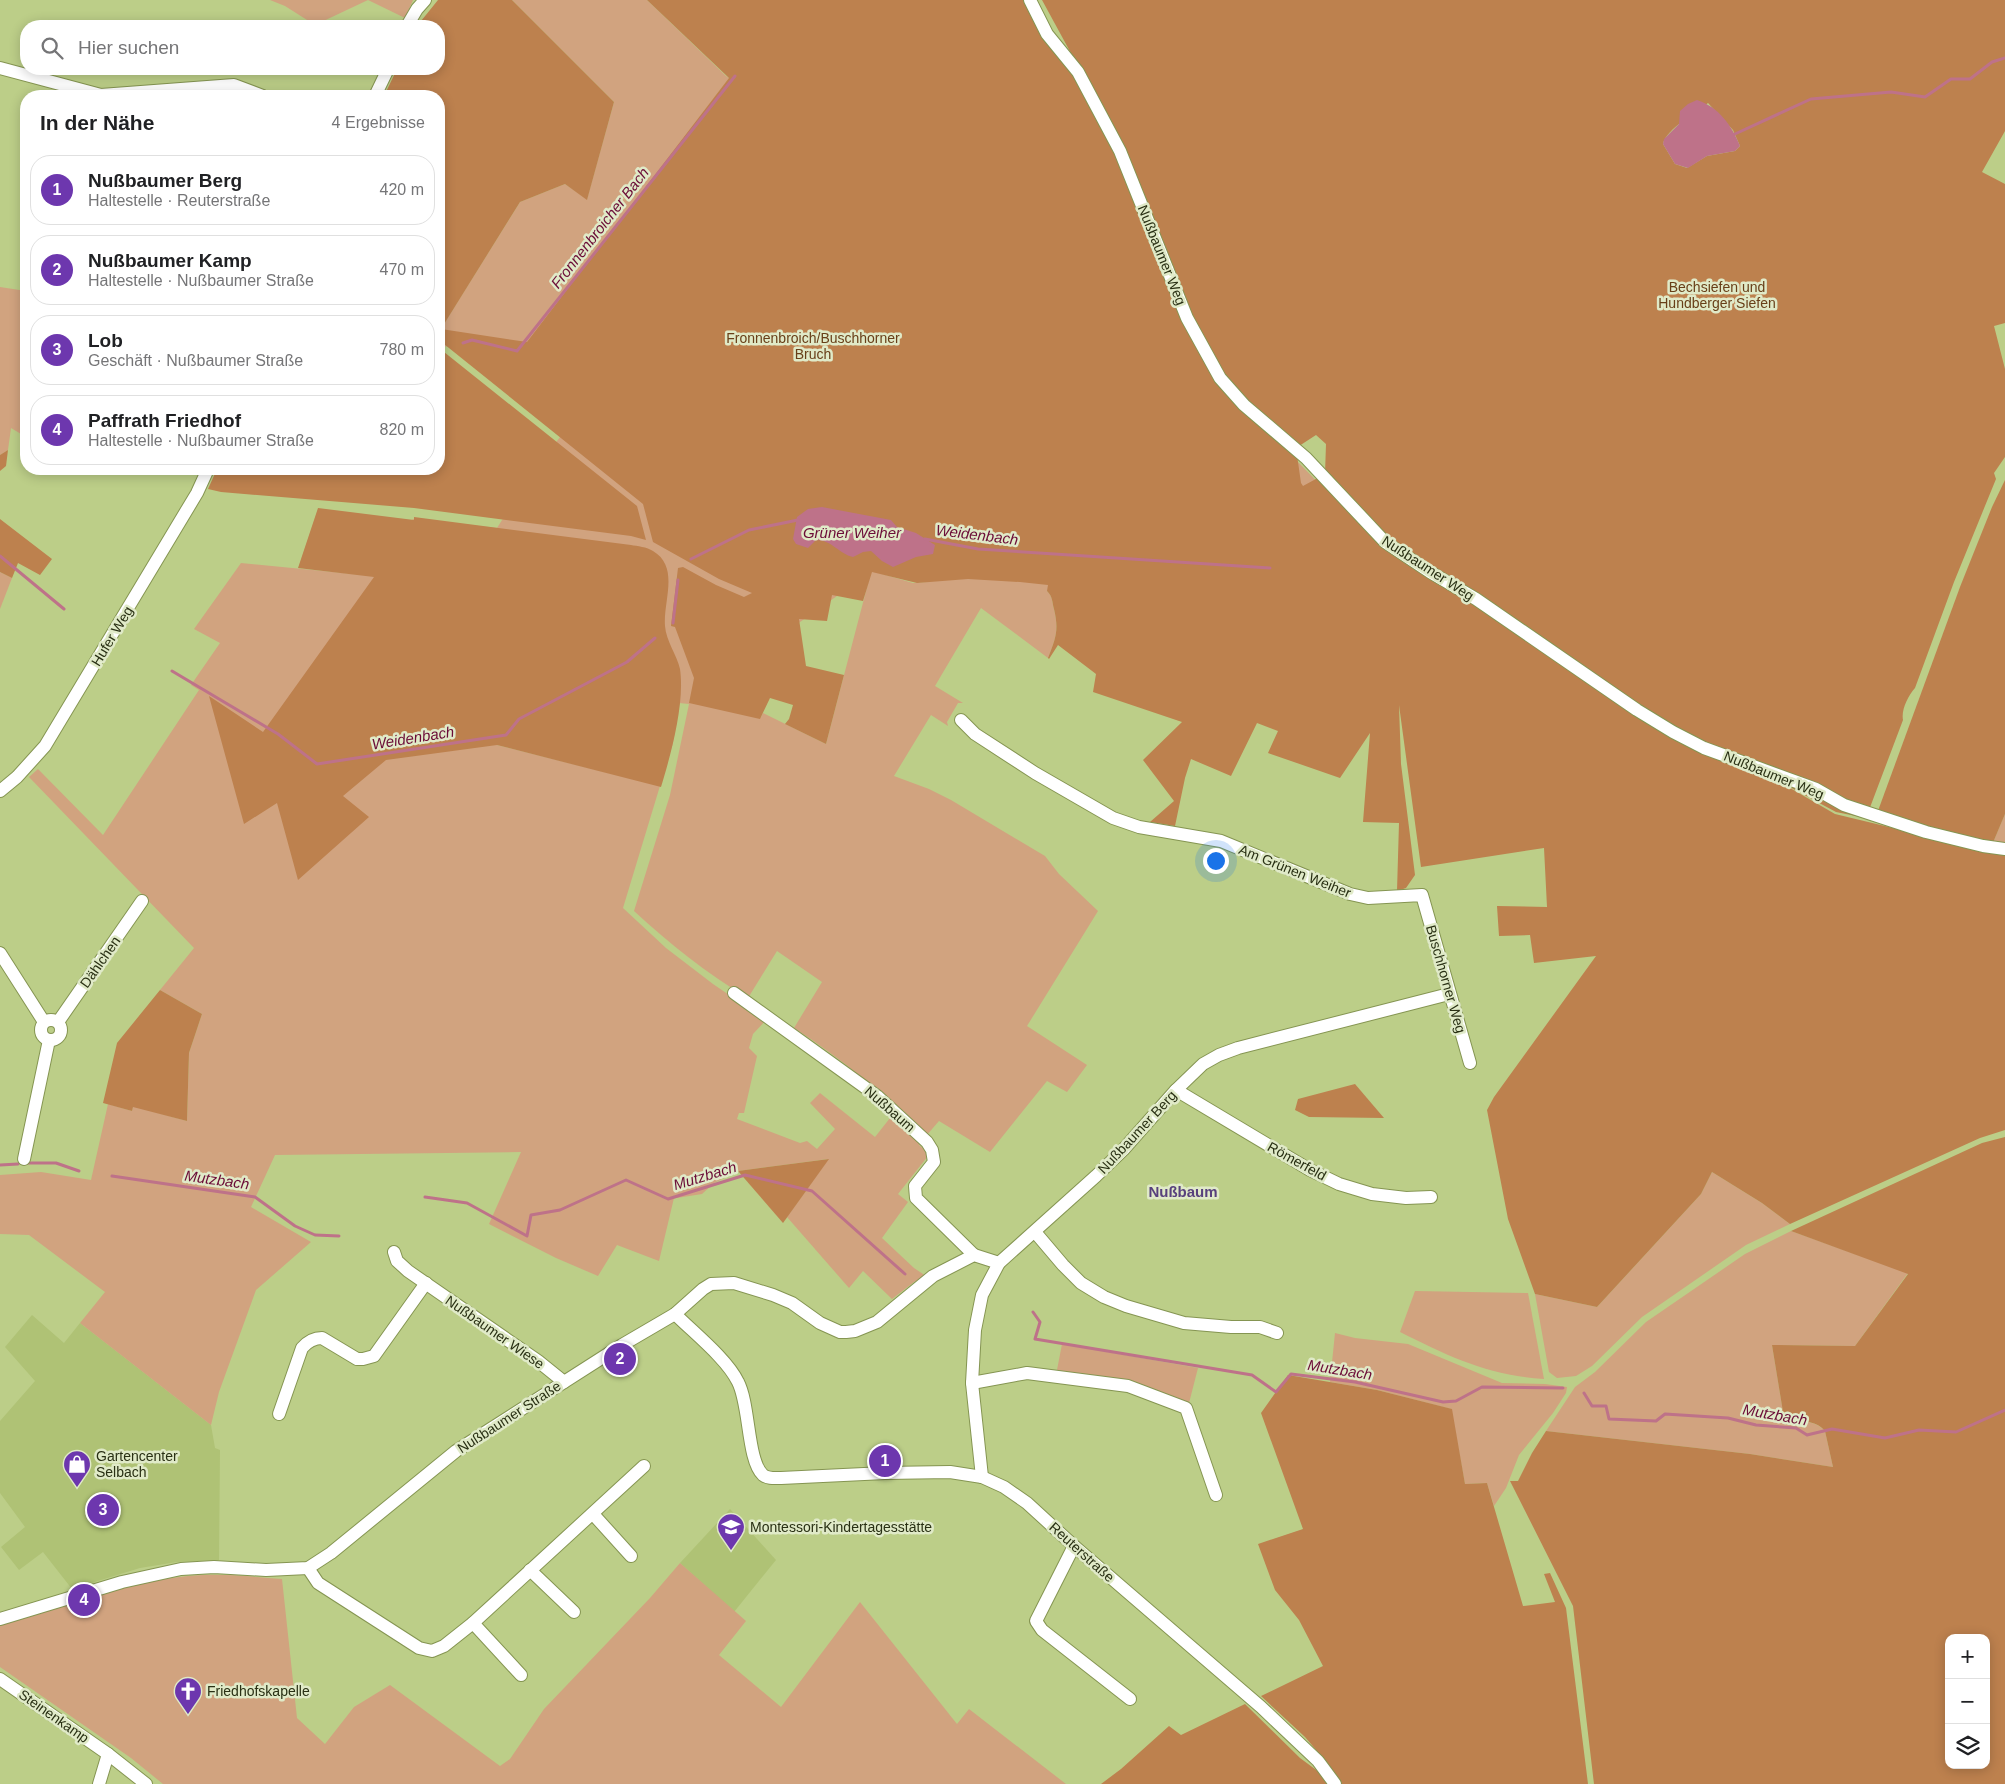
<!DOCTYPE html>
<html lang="de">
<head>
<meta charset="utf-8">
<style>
	:root { --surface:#fff; --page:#f6f6f6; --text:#202124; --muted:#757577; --line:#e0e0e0; --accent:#6d37ae }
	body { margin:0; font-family:Arial,sans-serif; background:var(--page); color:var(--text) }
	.controls { position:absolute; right:15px; bottom:15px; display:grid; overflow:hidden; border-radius:10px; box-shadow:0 2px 12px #0003 }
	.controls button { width:45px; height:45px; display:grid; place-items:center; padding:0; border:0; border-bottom:1px solid var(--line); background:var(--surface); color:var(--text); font:25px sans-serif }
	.you { position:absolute; left:1215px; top:860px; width:18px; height:18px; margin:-12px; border:4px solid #fff; border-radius:50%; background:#1a73e8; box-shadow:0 0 0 8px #1a73e833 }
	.badge { display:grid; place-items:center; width:32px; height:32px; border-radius:50%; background:var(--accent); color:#fff; font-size:16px; font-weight:700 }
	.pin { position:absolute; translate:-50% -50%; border:2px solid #fff; box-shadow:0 1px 5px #0006 }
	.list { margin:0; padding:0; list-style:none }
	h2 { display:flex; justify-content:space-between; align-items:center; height:65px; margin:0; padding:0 20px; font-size:21px }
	h2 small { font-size:16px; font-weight:400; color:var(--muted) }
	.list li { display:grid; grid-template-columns:32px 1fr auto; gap:15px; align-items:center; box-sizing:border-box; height:70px; margin:0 10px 10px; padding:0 10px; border:1px solid var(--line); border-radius:20px }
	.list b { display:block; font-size:19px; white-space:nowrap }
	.list p { margin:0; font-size:16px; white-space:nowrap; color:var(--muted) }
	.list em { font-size:16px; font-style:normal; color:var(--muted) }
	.icon { flex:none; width:28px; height:28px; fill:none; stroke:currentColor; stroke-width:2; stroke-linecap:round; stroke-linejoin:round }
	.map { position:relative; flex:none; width:2005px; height:1784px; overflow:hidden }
	.search { position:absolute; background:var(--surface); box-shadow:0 2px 12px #0003; left:20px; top:20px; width:425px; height:55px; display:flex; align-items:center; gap:12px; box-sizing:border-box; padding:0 18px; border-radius:20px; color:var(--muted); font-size:19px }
	.panel { position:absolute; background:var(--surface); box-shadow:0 2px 12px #0003; left:20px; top:90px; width:425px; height:385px; border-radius:20px }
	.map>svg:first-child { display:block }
	.built { fill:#afc275 }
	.green { fill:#d1a37f; fill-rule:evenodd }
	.forest { fill:#bd814e; fill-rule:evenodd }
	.water { fill:#be7289 }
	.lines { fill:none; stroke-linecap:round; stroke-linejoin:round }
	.stream { stroke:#be7289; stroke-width:3 }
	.minor-casing { stroke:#859552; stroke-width:14 }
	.minor { stroke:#fff; stroke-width:12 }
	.labels { text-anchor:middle; stroke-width:5; stroke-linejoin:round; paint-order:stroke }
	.street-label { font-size:14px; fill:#293014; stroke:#e0eac8 }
	.park-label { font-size:14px; fill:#683f18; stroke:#e0eac8 }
	.poi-label { font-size:14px; fill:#293014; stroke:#e0eac8; text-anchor:start }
	.water-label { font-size:15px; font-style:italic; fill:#6b0c37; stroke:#e0eac8 }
	.neighbourhood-label { font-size:15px; font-weight:bold; fill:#58417d; stroke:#e0eac8 }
</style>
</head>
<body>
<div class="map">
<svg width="2005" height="1784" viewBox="0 0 2005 1784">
	<rect width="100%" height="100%" fill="#bcce88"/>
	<g class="built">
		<path d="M 32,1315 L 64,1343 L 80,1323 L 211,1425 L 215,1448 L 220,1450 L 219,1560 L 177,1562 L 140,1568 L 72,1589 L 43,1552 L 19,1570 L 1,1547 L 25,1527 L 0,1493 L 0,1421 L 35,1381 L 5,1347 Z"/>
		<path d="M 730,1509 L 776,1560 L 734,1612 L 680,1563 Z"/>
	</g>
	<g class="green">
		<path d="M 270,0 L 413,0 L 405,18 L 368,0 L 315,25 L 285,6 Z"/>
		<path d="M 512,0 L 647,0 L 726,76 L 1298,462 L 1337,502 L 1047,591 C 1053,597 1052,602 1054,609 C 1059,630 1056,638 1048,658 L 981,608 L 935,686 L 963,703 L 958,703 L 947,722 L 948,726 L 931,715 L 894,776 L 929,789 L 951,800 L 1045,856 L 1059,874 L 1098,911 L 1027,1026 L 1087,1065 L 1067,1092 L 1047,1081 L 990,1152 L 939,1121 L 926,1136 C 886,1095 842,1059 794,1028 L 822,982 L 777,951 L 748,998 C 706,973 670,944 634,911 L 670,795 L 689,704 L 679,703 L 673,743 L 623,908 L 666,948 L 713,984 L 766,1020 L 753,1034 L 749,1048 L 757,1056 L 744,1113 L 739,1113 L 737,1119 L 800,1143 L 807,1141 L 817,1149 L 835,1129 L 810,1103 L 820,1093 L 875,1137 L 894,1113 L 921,1142 L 919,1145 L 925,1150 L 928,1156 L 898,1194 L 908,1202 L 882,1238 L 914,1268 L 926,1276 L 914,1282 L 892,1299 L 863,1271 L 849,1288 L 787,1217 L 828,1159 L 738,1171 L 714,1183 L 702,1194 L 664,1200 L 674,1198 L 659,1261 L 617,1245 L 598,1276 L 556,1258 L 489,1224 L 521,1152 L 275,1155 L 251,1207 L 311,1242 L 256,1290 L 219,1392 L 211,1425 L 80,1323 L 105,1292 L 29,1235 L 0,1234 L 0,1175 L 41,1172 L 91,1180 L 108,1104 L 132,1111 L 133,1106 L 187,1121 L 189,1053 L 202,1014 L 160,990 L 194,948 L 29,777 L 38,769 L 103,835 L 199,690 L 191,685 L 220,643 L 194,629 L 241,563 L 374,576 L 413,519 L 497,528 L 523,487 L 577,414 L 455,347 L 439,346 L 439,326 L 442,327 L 520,202 L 565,184 L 587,199 L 614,102 ZM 872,571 L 927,582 L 913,583 ZM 871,572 L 826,744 L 763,713 L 760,719 L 793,627 ZM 498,741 L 633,779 L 497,745 Z"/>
		<path d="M 0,287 L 26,291 L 26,437 L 11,428 L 8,450 L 0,455 Z"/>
		<path d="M 0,572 L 12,578 L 0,609 Z"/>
		<path d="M 2005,814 L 2005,848 L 1992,845 Z"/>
		<path d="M 1712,1172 L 1762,1203 L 1790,1224 L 1746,1245 L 1642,1317 L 1592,1366 L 1576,1376 L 1557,1378 L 1549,1372 L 1535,1294 L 1597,1307 L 1701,1194 Z"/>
		<path d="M 1791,1231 L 1908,1273 L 1855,1346 L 1772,1345 L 1784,1418 C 1798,1422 1815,1419 1825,1431 L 1833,1467 L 1750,1454 L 1546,1431 L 1575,1387 L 1595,1372 L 1646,1322 L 1745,1254 Z"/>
		<path d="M 1415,1291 L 1528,1293 L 1544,1379 C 1489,1376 1448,1356 1400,1332 Z"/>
		<path d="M 1335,1333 L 1355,1338 L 1408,1344 L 1502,1383 L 1545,1384 L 1567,1387 L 1566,1393 L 1553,1413 L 1519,1455 L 1506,1488 L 1494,1506 L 1487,1483 L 1465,1484 L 1451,1409 L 1377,1390 L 1330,1382 Z"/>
		<path d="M 1062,1344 L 1198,1368 L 1188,1407 L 1157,1390 L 1057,1370 Z"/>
		<path d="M 680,1563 L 746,1621 L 719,1655 L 781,1707 L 860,1602 L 957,1724 L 969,1709 L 1066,1784 L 163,1784 L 131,1758 L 0,1667 L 0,1625 C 64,1606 136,1578 203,1575 C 229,1574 256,1577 282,1579 L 297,1718 L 325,1744 L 354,1707 L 390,1685 L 500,1766 L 510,1759 L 544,1709 L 650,1598 Z"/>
	</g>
	<g class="forest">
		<path d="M 438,0 L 512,0 L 614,102 L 587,200 L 565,184 L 520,202 L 441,329 L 527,342 L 729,78 L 647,0 L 1035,0 L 1117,150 L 1122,147 L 1042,0 L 2005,0 L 2005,131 L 1982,172 L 2005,184 L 2005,323 L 1994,326 L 2005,369 L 2005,457 L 1994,473 L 1996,479 L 1954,582 L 1915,688 C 1908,696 1901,710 1903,720 L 1866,818 L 1836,812 L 1773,778 L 1835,814 L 2005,855 L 2005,1130 L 1980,1138 L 1790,1224 L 1762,1203 L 1712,1172 L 1701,1194 L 1597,1307 L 1535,1294 L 1508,1219 L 1487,1110 L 1494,1097 L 1596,956 L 1534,963 L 1530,935 L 1499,936 L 1497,906 L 1547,907 L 1544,848 L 1421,867 L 1399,705 L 1401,764 L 1415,875 L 1406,888 L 1397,891 L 1399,823 L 1363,822 L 1370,733 L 1340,778 L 1268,753 L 1278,731 L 1257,723 L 1231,776 L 1191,759 L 1185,778 L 1175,826 L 1150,822 L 1174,801 L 1143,760 L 1182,722 L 1093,692 L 1096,674 L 1058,645 L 1049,659 L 1048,658 C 1056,638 1059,630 1054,609 C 1052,602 1053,597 1047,591 L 1048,585 L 1020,582 L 968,579 L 917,583 L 872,572 L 863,601 L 832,595 L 827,621 L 799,619 L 806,666 L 844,675 L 826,744 L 785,724 L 789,719 L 793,705 L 770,698 L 760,719 L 689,703 L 694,678 L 675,627 L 671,626 L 678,568 L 683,567 L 716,585 L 744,597 L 752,593 L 719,579 L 653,542 L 643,504 L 439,340 L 439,96 L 384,96 L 397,69 L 439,69 L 439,26 L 417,26 ZM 1708,103 L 1733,130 L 1740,146 L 1735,151 L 1707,156 L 1687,168 L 1675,164 L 1663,144 C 1666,129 1696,113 1708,103 ZM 1316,435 L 1326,444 L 1325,474 L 1303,486 L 1301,483 L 1296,448 Z"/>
		<path d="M 439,348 L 637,506 L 646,540 L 631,536 L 414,508 L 221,492 L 208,489 L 217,469 L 439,469 Z"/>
		<path d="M 8,450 L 6,466 L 0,471 L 0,455 Z"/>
		<path d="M 2005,480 L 2005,814 L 1992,845 L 1875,819 L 1960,587 L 1992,507 Z"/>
		<path d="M 318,508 L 414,520 L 414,517 L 631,545 C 637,546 647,547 653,551 C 680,567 663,601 665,626 C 666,641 677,655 680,669 C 685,703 671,754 661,787 L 497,745 L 386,760 L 343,796 L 369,817 L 298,880 L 277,803 L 244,824 L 209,696 L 263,732 L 374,577 L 298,568 Z"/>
		<path d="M 0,519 L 52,559 L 40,575 L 18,563 L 12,578 L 0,572 Z"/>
		<path d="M 160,990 L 202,1014 L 189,1053 L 187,1121 L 133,1107 L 132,1111 L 103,1103 L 117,1043 Z"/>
		<path d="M 1355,1084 L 1384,1118 L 1309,1117 L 1295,1110 L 1298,1099 Z"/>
		<path d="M 2005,1137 L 2005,1784 L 1594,1784 L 1573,1606 L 1510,1481 L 1518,1481 L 1532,1453 L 1546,1431 L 1750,1454 L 1833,1467 L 1825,1431 C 1816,1419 1798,1422 1784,1418 L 1772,1345 L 1855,1346 L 1908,1274 L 1791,1231 L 1982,1143 ZM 1949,1638 L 1986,1638 L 1986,1765 L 1949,1765 Z"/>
		<path d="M 829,1159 L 783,1223 L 738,1171 Z"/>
		<path d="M 1288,1375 L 1377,1390 L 1452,1409 L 1465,1484 L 1487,1483 L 1523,1606 L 1555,1602 L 1544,1574 L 1550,1573 L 1566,1608 L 1588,1784 L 1101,1784 L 1121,1769 L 1169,1726 L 1181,1735 L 1245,1704 L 1300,1758 L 1323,1775 L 1330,1766 L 1305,1737 L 1261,1696 L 1323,1666 L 1299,1620 L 1275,1590 L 1258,1544 L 1303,1529 L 1261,1413 Z"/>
	</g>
	<g class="water">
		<path d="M 1697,100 C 1719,107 1732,126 1740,146 L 1735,151 L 1707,156 L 1688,168 L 1675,164 L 1663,144 L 1664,139 L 1679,124 L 1680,111 L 1688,104 Z"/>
		<path d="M 822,507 L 891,520 L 897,527 L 916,533 L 935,545 L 933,554 L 916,557 L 893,567 L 882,561 L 871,551 L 863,552 L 853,557 C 839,554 832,540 816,540 L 808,548 L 796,544 L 793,539 L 797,517 L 808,509 Z"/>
	</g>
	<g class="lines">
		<g class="stream">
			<path d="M 1735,134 L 1811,99 L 1891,92 L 1925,97 L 1951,79 L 1970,79 L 1992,62 L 2005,58"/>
			<path d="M 463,343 L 472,340 L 517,351 L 735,76"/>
			<path d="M 925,539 L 978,549 L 1270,568"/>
			<path d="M 0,556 L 64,609"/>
			<path d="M 691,559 L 749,530 L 798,520"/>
			<path d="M 673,623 L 678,580"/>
			<path d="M 172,671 L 278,734 L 317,764 L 506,735 L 519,719 L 627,662 L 655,638"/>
			<path d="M 27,1163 L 56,1163 L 79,1171"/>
			<path d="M 0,1165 L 18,1164"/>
			<path d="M 112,1176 L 255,1197 L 295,1226 L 315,1235 L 339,1236"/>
			<path d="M 425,1197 L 467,1203 L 527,1236 L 531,1215 L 560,1210 L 626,1180 L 668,1199 L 745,1175 L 812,1191 L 905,1274"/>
			<path d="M 1033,1312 L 1040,1322 L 1035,1339 L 1252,1375 L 1276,1392 L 1291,1374 L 1355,1382 L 1443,1402 L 1456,1401 L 1482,1387 L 1563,1388"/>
			<path d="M 1584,1393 L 1592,1406 L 1606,1406 L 1609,1419 L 1656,1421 L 1665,1414 L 1728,1418 L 1756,1425 L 1796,1428 L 1807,1435 L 1832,1429 L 1885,1438 L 1919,1430 L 1956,1432 L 2005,1410"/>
		</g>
		<g class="minor-casing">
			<g id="minor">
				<path d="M 1030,0 L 1047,34 L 1078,72 L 1120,151 L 1187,318 L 1220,378 L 1244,405 L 1306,458 L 1385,542 L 1430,572 L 1476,599 L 1637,710 L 1673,732 L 1704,748 L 1816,789 L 1844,805 L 1926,832 L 1983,846 L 2005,849"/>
				<path d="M 407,26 L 417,9 L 425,0"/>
				<path d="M 0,68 L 101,95 L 234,85 L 263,96"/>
				<path d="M 375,96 L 388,69"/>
				<path d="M 961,720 L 975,734 L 1035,773 L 1113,818 L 1139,827 L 1221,841 L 1350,894 L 1368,898 L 1422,895 L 1470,1063"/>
				<path d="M 0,791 L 17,777 L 45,746 L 197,493 L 208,469"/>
				<path d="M 0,953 L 44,1022"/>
				<path d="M 734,993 L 877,1096 L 927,1142 L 932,1150 L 934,1162 L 915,1186 L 916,1198 L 974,1255"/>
				<circle cx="51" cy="1030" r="10"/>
				<path d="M 58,1022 L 142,901"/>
				<path d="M 1176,1090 L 1310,1170 L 1339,1184 L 1372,1194 L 1406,1198 L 1431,1197"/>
				<path d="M 24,1159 L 49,1040"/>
				<path d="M 1035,1232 L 1063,1265 L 1081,1283 L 1104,1297 L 1126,1306 L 1184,1323 L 1231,1327 L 1260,1327 L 1277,1333"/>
				<path d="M 394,1252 L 397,1261 L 408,1271 L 538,1361 L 564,1382"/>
				<path d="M 675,1314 C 694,1333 727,1359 738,1382 C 750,1405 747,1460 763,1475 C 768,1479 775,1478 781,1478 L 885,1473 L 950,1472 L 982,1477 L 1004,1487 L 1027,1503 L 1074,1546 L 1261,1707 L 1318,1761 L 1335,1784"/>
				<path d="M 972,1383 L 1027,1373 L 1128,1386 L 1186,1408 L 1216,1495"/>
				<path d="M 279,1414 L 302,1348 C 308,1341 314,1338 322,1338 L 357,1359 L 363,1359 L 374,1356 L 426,1283"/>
				<path d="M 982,1477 L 972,1383 L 975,1330 L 982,1295 L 999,1263 L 1096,1176 L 1123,1150 L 1176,1090 L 1203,1064 L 1219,1055 L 1238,1048 L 1449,994"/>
				<path d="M 593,1514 L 631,1556"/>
				<path d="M 1074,1546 L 1036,1621 L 1042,1630 L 1130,1699"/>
				<path d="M 308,1568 L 318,1583 L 419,1648 L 432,1651 L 444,1646 L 473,1623 L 644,1466"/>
				<path d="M 530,1570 L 574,1612"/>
				<path d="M 0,1619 L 122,1582 L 181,1569 L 214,1567 L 266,1570 L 308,1568 L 331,1553 L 456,1451 L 622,1345 L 675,1314 L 703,1289 L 711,1284 L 734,1283 L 773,1295 L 792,1303 L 820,1323 L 840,1332 L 846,1332 L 855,1331 L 877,1322 L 933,1276 L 974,1255 L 999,1263"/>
				<path d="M 473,1623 L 521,1675"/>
				<path d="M 0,1679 L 108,1754 L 146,1784"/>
				<path d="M 99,1784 L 108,1754"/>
			</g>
		</g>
		<use href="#minor" class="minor"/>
	</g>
	<defs>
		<g id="shop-pin" transform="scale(1.4375)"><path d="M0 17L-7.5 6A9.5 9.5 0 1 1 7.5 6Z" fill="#6d37ae" stroke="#e0eac8"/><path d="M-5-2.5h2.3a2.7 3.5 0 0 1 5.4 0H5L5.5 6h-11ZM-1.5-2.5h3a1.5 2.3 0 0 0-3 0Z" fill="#fff"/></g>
		<g id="school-pin" transform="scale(1.4375)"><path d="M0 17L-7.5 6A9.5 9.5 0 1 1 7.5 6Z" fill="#6d37ae" stroke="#e0eac8"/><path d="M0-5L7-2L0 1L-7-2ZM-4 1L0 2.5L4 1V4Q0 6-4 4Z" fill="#fff"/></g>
		<g id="church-pin" transform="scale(1.4375)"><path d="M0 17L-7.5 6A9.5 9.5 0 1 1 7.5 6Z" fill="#6d37ae" stroke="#e0eac8"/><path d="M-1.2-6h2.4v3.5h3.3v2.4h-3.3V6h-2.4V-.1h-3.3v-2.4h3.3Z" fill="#fff"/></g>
	</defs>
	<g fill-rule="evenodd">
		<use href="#shop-pin" x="77" y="1464"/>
		<use href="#school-pin" x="731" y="1527"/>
		<use href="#church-pin" x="188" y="1691"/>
	</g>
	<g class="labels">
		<g class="street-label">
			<text transform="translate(1162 255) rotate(68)" y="5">Nußbaumer Weg</text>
			<text transform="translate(1428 568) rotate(33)" y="5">Nußbaumer Weg</text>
			<text transform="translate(112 636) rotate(-59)" y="5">Hufer Weg</text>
			<text transform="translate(1774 775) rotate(22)" y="5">Nußbaumer Weg</text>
			<text transform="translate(1295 871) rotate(22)" y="5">Am Grünen Weiher</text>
			<text transform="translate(100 962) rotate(-55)" y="5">Dählchen</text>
			<text transform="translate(1446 979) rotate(74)" y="5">Buschhorner Weg</text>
			<text transform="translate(890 1109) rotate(41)" y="5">Nußbaum</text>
			<text transform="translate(1137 1132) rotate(-47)" y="5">Nußbaumer Berg</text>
			<text transform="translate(1297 1161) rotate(29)" y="5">Römerfeld</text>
			<text transform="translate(495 1332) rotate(35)" y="5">Nußbaumer Wiese</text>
			<text transform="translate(509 1417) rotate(-33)" y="5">Nußbaumer Straße</text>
			<text transform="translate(1082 1552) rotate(42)" y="5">Reuterstraße</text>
			<text transform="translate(54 1716) rotate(35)" y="5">Steinenkamp</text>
		</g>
		<g class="park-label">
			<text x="1717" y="292">Bechsiefen und<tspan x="1717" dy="16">Hundberger Siefen</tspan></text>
			<text x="813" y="343">Fronnenbroich/Buschhorner<tspan x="813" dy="16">Bruch</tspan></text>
		</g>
		<g class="poi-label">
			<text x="96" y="1461">Gartencenter<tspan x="96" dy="16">Selbach</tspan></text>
			<text x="750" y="1532">Montessori-Kindertagesstätte</text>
			<text x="207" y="1696">Friedhofskapelle</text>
		</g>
		<g class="water-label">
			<text transform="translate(600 228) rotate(-52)" y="5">Fronnenbroicher Bach</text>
			<text x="852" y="538">Grüner Weiher</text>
			<text transform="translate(977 535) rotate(7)" y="5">Weidenbach</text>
			<text transform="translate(413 738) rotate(-9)" y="5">Weidenbach</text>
			<text transform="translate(705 1176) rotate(-17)" y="5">Mutzbach</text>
			<text transform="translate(217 1180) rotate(8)" y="5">Mutzbach</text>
			<text transform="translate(1340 1370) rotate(9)" y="5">Mutzbach</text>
			<text transform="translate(1775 1415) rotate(10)" y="5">Mutzbach</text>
		</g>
		<g class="neighbourhood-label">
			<text x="1183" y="1197">Nußbaum</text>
		</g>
	</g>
</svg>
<div class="controls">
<button>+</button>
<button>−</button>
<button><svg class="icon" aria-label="layers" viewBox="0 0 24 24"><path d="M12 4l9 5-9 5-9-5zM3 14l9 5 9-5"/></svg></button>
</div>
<div class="you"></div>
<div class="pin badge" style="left:885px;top:1461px">1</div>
<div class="pin badge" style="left:620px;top:1359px">2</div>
<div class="pin badge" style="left:103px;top:1510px">3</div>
<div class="pin badge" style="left:84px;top:1600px">4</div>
<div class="search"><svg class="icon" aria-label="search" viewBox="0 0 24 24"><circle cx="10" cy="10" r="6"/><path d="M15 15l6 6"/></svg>Hier suchen</div>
<section class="panel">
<h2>In der Nähe<small>4 Ergebnisse</small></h2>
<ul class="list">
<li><span class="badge">1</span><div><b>Nußbaumer Berg</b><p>Haltestelle · Reuterstraße</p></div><em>420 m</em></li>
<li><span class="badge">2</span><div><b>Nußbaumer Kamp</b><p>Haltestelle · Nußbaumer Straße</p></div><em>470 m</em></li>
<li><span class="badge">3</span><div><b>Lob</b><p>Geschäft · Nußbaumer Straße</p></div><em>780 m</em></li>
<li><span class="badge">4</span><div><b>Paffrath Friedhof</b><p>Haltestelle · Nußbaumer Straße</p></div><em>820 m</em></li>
</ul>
</section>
</div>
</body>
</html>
